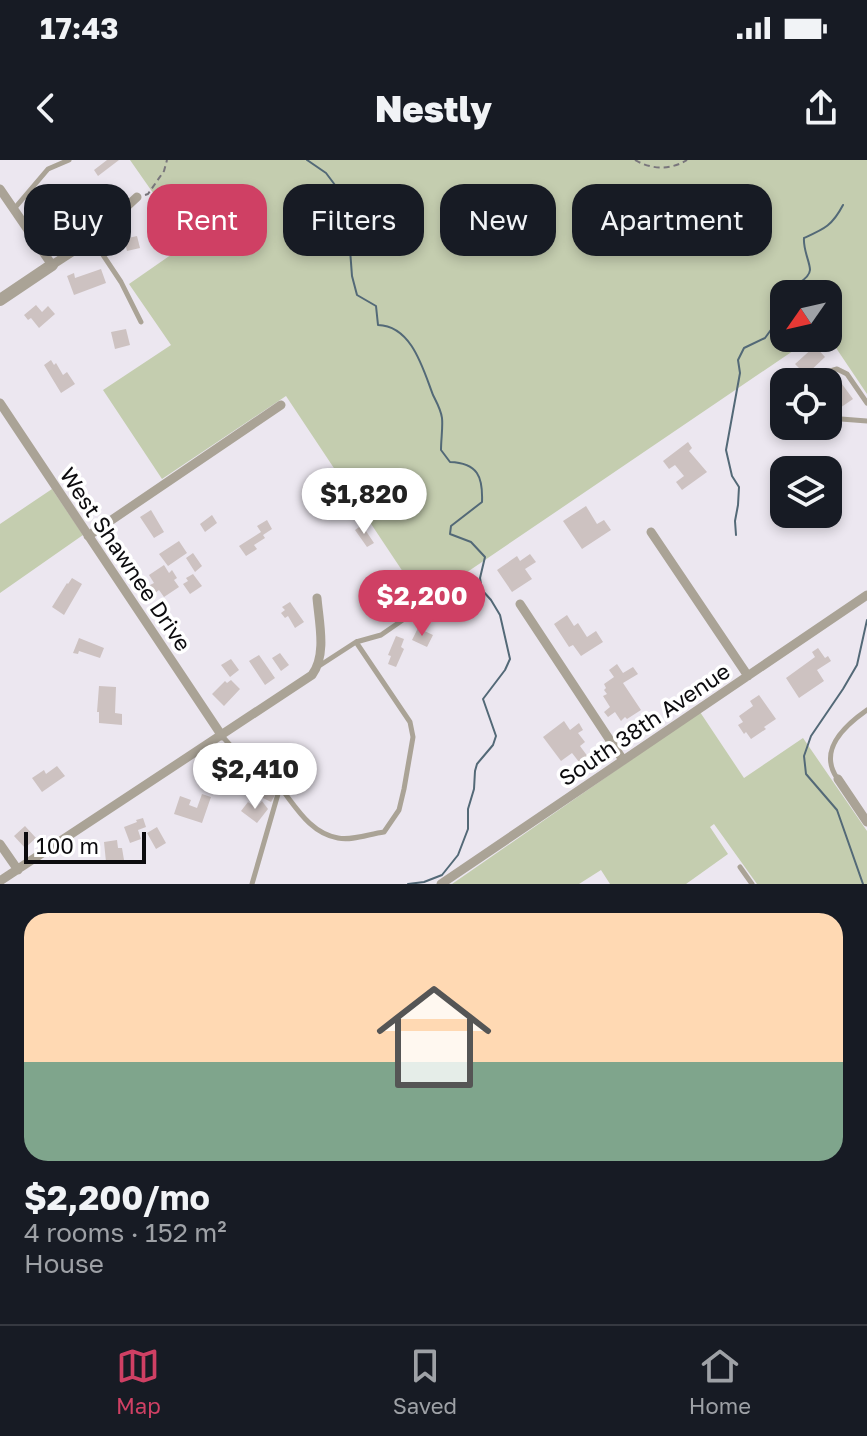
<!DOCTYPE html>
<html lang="en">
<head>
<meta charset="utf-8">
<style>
	:root { --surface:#171b24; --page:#242831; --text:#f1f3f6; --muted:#9ea1a6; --line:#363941; --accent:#cf4064 }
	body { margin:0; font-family:"Golos Text",sans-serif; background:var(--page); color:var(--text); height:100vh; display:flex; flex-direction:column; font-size:30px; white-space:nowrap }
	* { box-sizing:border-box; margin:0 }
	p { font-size:26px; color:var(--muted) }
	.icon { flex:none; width:44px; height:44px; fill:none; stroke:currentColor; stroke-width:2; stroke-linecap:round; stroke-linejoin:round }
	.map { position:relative; height:724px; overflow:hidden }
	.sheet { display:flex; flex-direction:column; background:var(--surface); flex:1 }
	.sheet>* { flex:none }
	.hud { position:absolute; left:24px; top:24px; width:820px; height:72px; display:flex; gap:16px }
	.needle { width:52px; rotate:236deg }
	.fabs { position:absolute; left:770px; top:120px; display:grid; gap:16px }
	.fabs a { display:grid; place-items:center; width:72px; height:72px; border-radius:16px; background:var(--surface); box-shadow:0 4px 12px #0003; font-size:40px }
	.scale { position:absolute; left:24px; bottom:20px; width:122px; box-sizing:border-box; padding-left:8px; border:4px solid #0c0b0e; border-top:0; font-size:22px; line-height:28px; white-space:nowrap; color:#0c0b0e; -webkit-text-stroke:6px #fff; paint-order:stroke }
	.price { position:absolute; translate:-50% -68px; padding:0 18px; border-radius:28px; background:#fff; color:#222; font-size:26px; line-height:52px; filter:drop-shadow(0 2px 4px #0008) }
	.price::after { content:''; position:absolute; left:50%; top:48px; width:24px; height:18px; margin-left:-12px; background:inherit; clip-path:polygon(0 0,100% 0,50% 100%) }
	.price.on { background:var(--accent); color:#fff }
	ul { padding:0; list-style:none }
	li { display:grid; align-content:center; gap:16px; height:424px; padding:0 24px }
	li span { display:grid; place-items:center; height:248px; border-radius:24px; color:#555 }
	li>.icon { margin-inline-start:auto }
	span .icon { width:144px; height:144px; fill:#fffc; stroke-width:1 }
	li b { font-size:34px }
	.pill { padding:0 28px; border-radius:24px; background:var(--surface); box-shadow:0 4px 12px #0003; font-size:28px; line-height:72px }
	.pill.on { background:var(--accent); color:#fff }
	.status { display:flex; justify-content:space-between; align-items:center; height:56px; padding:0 40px; background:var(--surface); direction:ltr }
	.status svg { height:22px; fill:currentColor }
	header { display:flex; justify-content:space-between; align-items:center; height:104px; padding:0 24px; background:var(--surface); font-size:36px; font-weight:800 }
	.tabs { display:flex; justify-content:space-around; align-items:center; height:112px; border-top:2px solid var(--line); background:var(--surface); font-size:22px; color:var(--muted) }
	.tabs a { display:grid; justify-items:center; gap:4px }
	.tabs .on { color:var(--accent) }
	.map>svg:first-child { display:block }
	.green { fill:#c4cdaf }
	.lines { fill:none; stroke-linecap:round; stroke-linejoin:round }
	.stream { stroke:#536977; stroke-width:2 }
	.building { fill:#cdc2c1 }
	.path { stroke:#79767c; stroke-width:2; stroke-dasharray:6 4; stroke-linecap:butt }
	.service { stroke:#aaa396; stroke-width:5 }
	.minor { stroke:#aaa396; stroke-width:9 }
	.tertiary { stroke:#aaa396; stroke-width:12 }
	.labels { text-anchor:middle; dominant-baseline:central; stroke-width:7; stroke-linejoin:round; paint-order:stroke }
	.street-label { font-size:22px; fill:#0c0b0e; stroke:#fff }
</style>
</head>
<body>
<div class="status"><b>17:43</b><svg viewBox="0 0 49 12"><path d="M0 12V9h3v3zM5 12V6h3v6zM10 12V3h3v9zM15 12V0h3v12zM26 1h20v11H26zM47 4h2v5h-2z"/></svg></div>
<header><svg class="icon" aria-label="back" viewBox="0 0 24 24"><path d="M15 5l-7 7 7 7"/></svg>Nestly<svg class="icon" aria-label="share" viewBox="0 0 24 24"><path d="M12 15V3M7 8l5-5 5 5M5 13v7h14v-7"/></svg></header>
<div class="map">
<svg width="867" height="724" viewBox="0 0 867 724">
	<rect width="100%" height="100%" fill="#ece7f0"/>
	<path class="green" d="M130 0H867V234L828 176V134H784V178H812L423 442 286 236 162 319 103 230 171 185 129 124 188 83Z
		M52 329 83 375 0 433V364Z
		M700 552 744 618 803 578 867 671V724H757L714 664 710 667 728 694 686 724H610L601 710 579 724H452Z"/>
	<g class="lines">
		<path class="stream" d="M307 0 326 13 344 37 351 52 353 63 349 76 352 116 357 135 376 146 378 165C412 166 423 209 433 235 437 243 441 250 442 258 443 268 441 279 441 290L450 302C478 303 483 317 482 342L451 366 450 374 471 382 485 397 480 418 482 430 491 440 500 455 510 499 505 510 483 539 496 576 493 585 477 604 475 611 474 629 468 649V669L458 695 442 715 424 722 408 724
			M736 375 735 361 738 345 739 327 732 316 726 290 740 213 738 200 744 188 765 178 773 167 771 145 773 136C782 131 809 122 810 110 810 102 803 90 804 78 824 69 832 66 843 45
			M863 724 837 650 806 614 804 596 811 576 843 529 857 505 867 460"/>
	</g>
	<path class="building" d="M107 0H119L98 16 94 10Z
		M137 76 140 88 127 91 126 87H122L120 80Z
		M101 109 106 123 74 135 67 116 74 113 75 118Z
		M36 145 42 152 48 146 55 154 39 168 31 158 28 160 24 155Z
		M126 169 130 185 115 189 111 172Z
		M815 186 825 197 806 215 795 204Z
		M51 200 54 205 56 203 63 215 67 212 75 224 61 233 44 205Z
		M842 224 853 239 837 250 828 237V233Z
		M688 282 692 288 689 291 707 312 682 330 676 322 684 316 675 305 669 309 663 301Z
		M311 320 327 340 311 352 304 342 310 338 302 328Z
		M586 346 597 364 604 360 611 370 582 389 563 361Z
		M151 350 164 372 154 378 140 357Z
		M212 355 217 363 205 372 200 364Z
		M267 360 272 369 263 375 265 378 254 385 257 389 246 396 239 386 261 372 257 366Z
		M362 365 374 383 367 387 355 370Z
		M179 381 187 393 168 406 159 394Z
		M193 393 202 406 195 412 186 398Z
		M530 394 536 402 525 409 532 419 512 432 497 410 517 396 520 401Z
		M164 405 169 413 172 410 177 418 174 420 179 427 164 437 159 430 155 433 150 425 154 423 149 415Z
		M193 414 202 426 190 434 183 424 188 421 186 418Z
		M72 418 82 424 64 455 52 447 67 423 68 424Z
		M290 442 304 462 295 468 288 456 285 458 281 453 285 450 282 447Z
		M567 455 574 466 578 463 587 477 596 471 603 482 581 496 573 485 569 487 554 464Z
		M418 468 433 475 427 487 412 480Z
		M396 476 404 479 401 487 404 489 396 507 388 504 391 496 388 495Z
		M79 478 104 488 100 498 79 491 78 494 73 493Z
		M818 488 825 498 828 496 831 501 817 510 824 521 799 538 786 518 815 497 812 492Z
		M280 493 289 505 281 511 272 498Z
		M259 495 275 518 265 525 249 501Z
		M231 499 239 510 230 517 221 505Z
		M617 504 623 513 633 507 638 514 623 523 641 550 627 559 625 557 621 561 615 552 608 557 604 552 610 547 603 536 607 534 604 530 606 528 604 524 614 517 609 510Z
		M231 520 240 529 224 546 212 534 225 521 227 523Z
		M99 526 116 527 115 553 122 554V565L99 563V552H97Z
		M759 535 776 559 764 567 766 569 751 579 746 572 744 574 738 565 743 562 739 556 753 546 750 541Z
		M564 561 570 570 579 563 583 570 578 573 585 582 580 586 591 601 583 607 572 593 561 601 543 577Z
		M57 606 65 616 42 632 32 618 44 610 46 614Z
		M261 628 275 635 271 642 257 635Z
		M202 634 211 637 202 663 174 654 180 636 191 640 189 645 197 648Z
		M262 641 268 649 257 663 241 651 248 642 256 648Z
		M143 658 146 667 138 670 141 679 130 683 124 667 137 662 136 660Z
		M25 666 36 678 25 688 14 676Z
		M157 667 166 683 156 689 147 673Z
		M117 680 118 688H122L124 700 106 702 104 682Z"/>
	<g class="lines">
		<path class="path" d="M635 0C652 10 671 10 687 0
			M145 35 148 34 164 11 167 0"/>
		<path class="service" d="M14 49 48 9 69 0
			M93 80 121 122 141 162
			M810 222 820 214 837 209 847 214 867 243
			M828 258 867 261
			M319 506 356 482 381 475 407 457
			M222 576 230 585 280 627 252 724
			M837 618C818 590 844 566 867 550
			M280 627C296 647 310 673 338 678 352 681 369 674 384 672L399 650 404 629 413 577 410 562 356 482
			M740 707 752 724"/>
		<path class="minor" d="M0 29 52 105 92 79 137 37
			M0 243 222 576
			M651 372 748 516
			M88 376 281 245
			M520 444 623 600
			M838 619 867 662
			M0 684 18 710
			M0 721 312 515C327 495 319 462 317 438
			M441 724 867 435"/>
		<path class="tertiary" d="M0 140 52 105"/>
	</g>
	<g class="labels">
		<g class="street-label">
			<text transform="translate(126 399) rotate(56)">West Shawnee Drive</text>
			<text transform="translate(644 564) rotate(-34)">South 38th Avenue</text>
		</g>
	</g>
</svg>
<div class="fabs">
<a><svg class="needle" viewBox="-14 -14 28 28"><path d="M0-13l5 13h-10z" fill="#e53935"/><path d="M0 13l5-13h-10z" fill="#9ea1a6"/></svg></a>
<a><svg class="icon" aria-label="locate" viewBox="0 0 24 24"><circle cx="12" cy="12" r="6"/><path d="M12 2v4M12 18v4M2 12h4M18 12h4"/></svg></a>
<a><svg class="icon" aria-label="layers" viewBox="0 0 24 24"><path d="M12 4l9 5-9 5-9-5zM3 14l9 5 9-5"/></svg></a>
</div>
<div class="scale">100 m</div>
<b class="price" style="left:364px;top:376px">$1,820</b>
<b class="price on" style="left:422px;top:478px">$2,200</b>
<b class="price" style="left:255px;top:651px">$2,410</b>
<div class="hud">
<a class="pill">Buy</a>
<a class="pill on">Rent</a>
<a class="pill">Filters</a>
<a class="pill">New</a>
<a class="pill">Apartment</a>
</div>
</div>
<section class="sheet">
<ul>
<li><span style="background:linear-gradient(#ffd9b3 60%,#7fa58c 0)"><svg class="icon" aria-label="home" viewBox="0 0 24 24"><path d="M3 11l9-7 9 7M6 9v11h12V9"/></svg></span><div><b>$2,200/mo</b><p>4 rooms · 152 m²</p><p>House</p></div></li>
</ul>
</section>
<nav class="tabs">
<a class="on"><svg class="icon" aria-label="map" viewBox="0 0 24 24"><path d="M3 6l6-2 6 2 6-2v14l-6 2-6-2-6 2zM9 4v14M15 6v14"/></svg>Map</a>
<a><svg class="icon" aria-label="saved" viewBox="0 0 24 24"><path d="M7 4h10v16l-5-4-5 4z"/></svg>Saved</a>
<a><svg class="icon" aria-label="home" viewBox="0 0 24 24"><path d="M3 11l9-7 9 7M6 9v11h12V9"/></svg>Home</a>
</nav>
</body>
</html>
